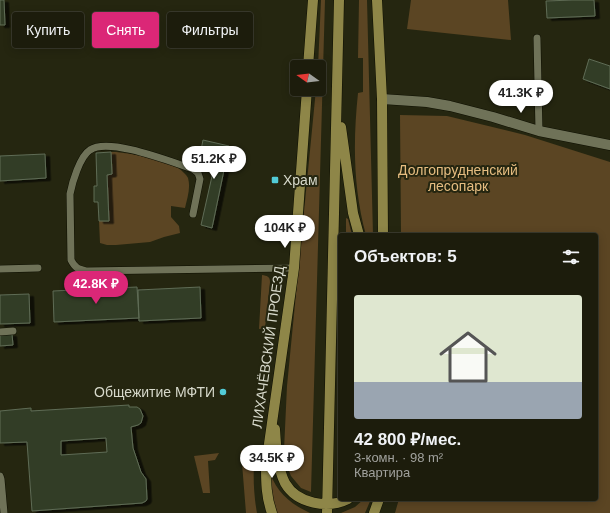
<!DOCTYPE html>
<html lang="ru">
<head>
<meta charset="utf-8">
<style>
	:root { --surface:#1c1c0c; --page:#29291a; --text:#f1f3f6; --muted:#a0a19d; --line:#3a3a2d; --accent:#db2777 }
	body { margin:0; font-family:Helvetica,sans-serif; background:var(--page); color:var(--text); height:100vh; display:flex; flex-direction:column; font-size:15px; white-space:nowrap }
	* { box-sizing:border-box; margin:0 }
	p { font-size:13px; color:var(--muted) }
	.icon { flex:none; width:22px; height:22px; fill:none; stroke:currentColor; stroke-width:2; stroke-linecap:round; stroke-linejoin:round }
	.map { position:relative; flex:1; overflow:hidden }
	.side { position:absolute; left:338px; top:233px; width:260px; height:268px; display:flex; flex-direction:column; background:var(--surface); border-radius:4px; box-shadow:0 2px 10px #0003,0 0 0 1px var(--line) }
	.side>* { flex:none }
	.guide { position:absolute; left:12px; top:12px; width:266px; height:36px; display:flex; gap:8px }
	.needle { width:26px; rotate:284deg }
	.fabs { position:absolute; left:290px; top:60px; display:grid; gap:8px }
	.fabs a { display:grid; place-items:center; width:36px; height:36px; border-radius:4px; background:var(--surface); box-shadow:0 2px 10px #0003,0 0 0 1px var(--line); font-size:20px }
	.price { position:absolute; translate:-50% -34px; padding:0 9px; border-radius:14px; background:#fff; color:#222; font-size:13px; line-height:26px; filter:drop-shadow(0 1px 2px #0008) }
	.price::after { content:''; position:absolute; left:50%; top:24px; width:12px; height:9px; margin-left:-6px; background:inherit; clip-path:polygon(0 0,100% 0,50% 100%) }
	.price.selected { background:var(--accent); color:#fff }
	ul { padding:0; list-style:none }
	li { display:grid; align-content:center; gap:8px; height:212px; padding:0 16px }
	li span { display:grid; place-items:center; height:124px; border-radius:4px; color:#555 }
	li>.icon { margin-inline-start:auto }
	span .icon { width:72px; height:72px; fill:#fffc; stroke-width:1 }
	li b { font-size:17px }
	h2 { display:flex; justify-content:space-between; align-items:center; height:48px; padding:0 16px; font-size:17px }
	.pill { padding:0 14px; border-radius:4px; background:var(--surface); box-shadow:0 2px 10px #0003,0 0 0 1px var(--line); font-size:14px; line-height:36px }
	.pill.selected { background:var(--accent); color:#fff }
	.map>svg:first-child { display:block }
	.green { fill:#5b4523 }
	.building { fill:#323d28; stroke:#5f6c55; fill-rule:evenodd; filter:url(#shadow) }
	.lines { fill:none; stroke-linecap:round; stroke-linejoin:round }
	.service-casing { stroke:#0e0f00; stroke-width:8 }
	.minor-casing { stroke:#0e0f00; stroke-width:11 }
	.secondary-casing { stroke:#0e0f00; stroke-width:11 }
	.service { stroke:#6f7258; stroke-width:7 }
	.minor { stroke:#6f7258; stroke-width:10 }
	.secondary { stroke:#8e8648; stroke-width:10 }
	.poi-dot { fill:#52cbd7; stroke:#252610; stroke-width:1.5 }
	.labels { text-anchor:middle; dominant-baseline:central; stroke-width:4; stroke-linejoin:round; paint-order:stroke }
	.park-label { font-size:14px; fill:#e5bc80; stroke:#252610 }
	.poi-label { font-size:14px; fill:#d7d9cb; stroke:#252610; text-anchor:start }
	.street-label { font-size:14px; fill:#d7d9cb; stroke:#252610 }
</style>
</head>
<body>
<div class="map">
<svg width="610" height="513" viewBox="0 0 610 513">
	<defs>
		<filter id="shadow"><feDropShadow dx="4.5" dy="2.5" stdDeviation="0" flood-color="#0009"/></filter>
	</defs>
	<rect width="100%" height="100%" fill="#252610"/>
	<path class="green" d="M321 0H325L311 492 301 488 291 476 286 464 284 450 287 386 316 89H319V67H318Z
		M359 0H367L373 235H366C353 188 353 141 358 93L363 92V58H358Z
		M411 0H508L511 40 407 29Z
		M400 115 447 116 525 135 610 162V513H395L399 499H596V235H401Z
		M111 152C125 151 164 161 177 167 180 169 187 175 188 178 191 188 187 199 185 208L171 206V217L179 226 180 233 164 237 150 242 116 245H107L100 243 99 221H109L107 175 112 174Z
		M346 218 348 219 352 235H346Z
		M262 275C267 276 270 276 270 282L265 328 259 329Z
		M340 415V492L338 493Z
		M255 449C253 471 253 491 257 513H246L241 451Z
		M219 453 215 460 208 461 210 493H203L194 456Z
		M270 473C277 493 291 504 310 513H277L273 501Z
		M364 499H371L365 513H341L355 507Z"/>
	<path class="building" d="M0 0H4L5 25H0Z
		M573 0H594L595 16 547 18 546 1Z
		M589 59 610 66V89L583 79Z
		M203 140 229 146 212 228 201 225 217 154 201 150Z
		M111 152 112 174 107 175 109 221H99L98 202H94V186H97L96 153Z
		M45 154 46 178 0 181V156Z
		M137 287 139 318 54 322 53 291Z
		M200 287 201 318 139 321 138 290Z
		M29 294 30 323 0 324V295Z
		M0 334H12L13 345 0 346Z
		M129 405V407H137L140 409 143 416 141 423 138 425 131 427 133 448 141 472 146 479 147 499 146 501 142 503 32 511 27 442 0 443V411L31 408V411ZM106 438 107 452 61 455V441Z"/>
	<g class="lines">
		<defs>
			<path id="service" d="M537 38 539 131
				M193 214 200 179 198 173 193 169C171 162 109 137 90 150 80 156 72 183 70 194L71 260C75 268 78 269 86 271L294 268
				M0 269 38 268
				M0 332 13 331
				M0 476 1 479 4 513"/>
			<path id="minor" d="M382 99 427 102 450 106 493 117 539 131 610 145"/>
			<path id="secondary" d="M377 0 382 99 383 235
				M308 67 313 0
				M341 127 353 213 359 235
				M275 429C276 446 277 467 285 483 297 504 328 509 348 499
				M272 513C266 497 266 482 266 465L294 268 307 89
				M327 513 339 0
				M374 513 379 499"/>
		</defs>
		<use href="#service" class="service-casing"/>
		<use href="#minor" class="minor-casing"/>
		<use href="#secondary" class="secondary-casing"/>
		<use href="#service" class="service"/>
		<use href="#minor" class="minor"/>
		<use href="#secondary" class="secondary"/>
	</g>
	<g class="poi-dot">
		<rect x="271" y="176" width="8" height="8" rx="2"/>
		<circle cx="223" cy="392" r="4"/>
	</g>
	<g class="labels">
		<g class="park-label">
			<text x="458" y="170">Долгопрудненский<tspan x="458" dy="16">лесопарк</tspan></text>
		</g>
		<g class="poi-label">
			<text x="283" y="180">Храм</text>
			<text x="215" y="392" text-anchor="end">Общежитие МФТИ</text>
		</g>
		<g class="street-label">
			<text transform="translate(268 347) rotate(-82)">ЛИХАЧЁВСКИЙ ПРОЕЗД</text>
		</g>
	</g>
</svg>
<div class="fabs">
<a><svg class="needle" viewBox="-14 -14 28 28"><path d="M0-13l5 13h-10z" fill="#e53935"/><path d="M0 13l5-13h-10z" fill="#a0a19d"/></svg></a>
</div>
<b class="price" style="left:521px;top:114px">41.3K ₽</b>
<b class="price" style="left:214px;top:180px">51.2K ₽</b>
<b class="price" style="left:285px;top:249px">104K ₽</b>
<b class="price selected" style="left:96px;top:305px">42.8K ₽</b>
<b class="price" style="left:272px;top:479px">34.5K ₽</b>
<div class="guide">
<a class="pill">Купить</a>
<a class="pill selected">Снять</a>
<a class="pill">Фильтры</a>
</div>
<section class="side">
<h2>Объектов: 5<svg class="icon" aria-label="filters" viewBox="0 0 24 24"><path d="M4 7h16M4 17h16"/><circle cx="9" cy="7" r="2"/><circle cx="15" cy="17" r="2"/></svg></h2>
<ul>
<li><span style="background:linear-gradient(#dfe7d0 70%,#9aa5b1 0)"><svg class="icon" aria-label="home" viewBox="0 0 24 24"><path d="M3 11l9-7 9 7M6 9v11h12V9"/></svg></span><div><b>42 800 ₽/мес.</b><p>3-комн. · 98 m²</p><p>Квартира</p></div></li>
</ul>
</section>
</div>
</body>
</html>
